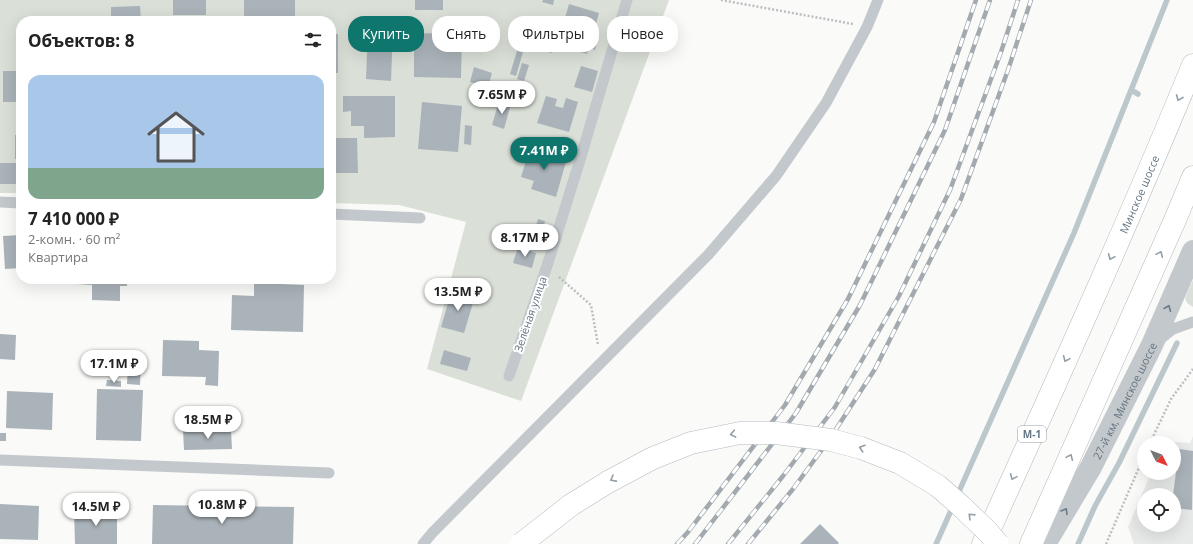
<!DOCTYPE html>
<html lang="ru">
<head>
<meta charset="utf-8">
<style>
	:root { --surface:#fff; --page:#f2f2f2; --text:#222; --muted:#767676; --line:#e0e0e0; --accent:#0f766e }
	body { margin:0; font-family:"Open Sans",sans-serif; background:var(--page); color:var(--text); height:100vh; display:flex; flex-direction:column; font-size:15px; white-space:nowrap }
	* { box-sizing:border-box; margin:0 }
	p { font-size:13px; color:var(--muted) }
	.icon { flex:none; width:22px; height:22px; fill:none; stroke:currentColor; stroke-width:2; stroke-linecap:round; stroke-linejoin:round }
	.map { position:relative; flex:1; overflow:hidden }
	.drawer { position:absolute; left:16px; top:16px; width:320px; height:268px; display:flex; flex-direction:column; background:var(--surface); border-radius:16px; box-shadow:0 4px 16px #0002 }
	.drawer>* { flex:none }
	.top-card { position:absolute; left:348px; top:16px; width:380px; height:36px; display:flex; gap:8px }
	.needle { width:26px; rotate:132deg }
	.controls { position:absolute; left:1137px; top:436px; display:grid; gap:8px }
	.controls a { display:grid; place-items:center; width:44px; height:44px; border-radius:50%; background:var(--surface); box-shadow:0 4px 16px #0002; font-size:20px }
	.price { position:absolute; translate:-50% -34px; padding:0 9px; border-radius:14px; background:#fff; color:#222; font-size:13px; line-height:26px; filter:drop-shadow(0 1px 2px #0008) }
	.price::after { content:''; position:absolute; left:50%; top:24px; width:12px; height:9px; margin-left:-6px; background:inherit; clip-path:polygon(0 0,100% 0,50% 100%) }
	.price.on { background:var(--accent); color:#fff }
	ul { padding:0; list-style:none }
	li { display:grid; align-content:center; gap:8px; height:212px; padding:0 12px }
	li+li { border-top:1px solid var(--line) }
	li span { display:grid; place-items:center; height:124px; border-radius:12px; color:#555 }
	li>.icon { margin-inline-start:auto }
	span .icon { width:72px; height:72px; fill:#fffc; stroke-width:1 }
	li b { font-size:17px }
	h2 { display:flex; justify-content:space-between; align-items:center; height:48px; padding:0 12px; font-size:17px }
	.tag { padding:0 14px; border-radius:16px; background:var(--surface); box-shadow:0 4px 16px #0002; font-size:14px; line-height:36px }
	.tag.on { background:var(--accent); color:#fff }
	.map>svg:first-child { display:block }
	.built { fill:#e8e9e9; fill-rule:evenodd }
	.green { fill:#dadfd7 }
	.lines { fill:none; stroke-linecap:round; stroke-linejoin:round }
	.stream { stroke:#bbc7cb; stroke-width:5.5 }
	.building { fill:#aab3b9 }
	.highway-casing { stroke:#b4b9bd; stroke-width:23 }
	.path { stroke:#bbbfc2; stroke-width:2.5; stroke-dasharray:2 2; stroke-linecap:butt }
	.lane { stroke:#c3c8cc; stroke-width:11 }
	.street { stroke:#c3c8cc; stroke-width:22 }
	.highway { stroke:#fff; stroke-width:22 }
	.rail-casing { stroke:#a2aab0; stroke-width:4.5 }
	.rail { stroke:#fff; stroke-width:3; stroke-dasharray:9; stroke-linecap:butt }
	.secondary-bridge-casing { stroke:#b3babf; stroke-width:23; stroke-linecap:butt }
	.secondary-bridge { stroke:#fff; stroke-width:22 }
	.oneway { stroke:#939fa8 }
	.oneway2 { stroke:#6a7a87 }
	.labels { text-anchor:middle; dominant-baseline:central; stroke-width:4; stroke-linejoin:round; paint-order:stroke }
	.shield { fill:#fff; stroke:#939fa8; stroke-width:1 }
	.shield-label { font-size:10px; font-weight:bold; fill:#657683 }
	.street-label { font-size:11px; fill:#657683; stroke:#fff }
</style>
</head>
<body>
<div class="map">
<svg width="1193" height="544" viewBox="0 0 1193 544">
	<rect width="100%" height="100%" fill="#fafaf8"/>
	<path class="built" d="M1193 436V544H1134L1128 527 1151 473H1174V443H1164L1165 441 1190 443ZM1144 495H1174V525H1144Z"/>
	<path class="green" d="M0 0H669L521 401 427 369 466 222 399 205 331 203V21H21V193H0Z
		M1193 280V307L1187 303 1185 298Z"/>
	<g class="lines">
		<path class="stream" d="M1131 90 1138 94
			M957 496 1074 233 1167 0
			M936 544 953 506
			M1078 544 1095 506 1119 463 1177 343"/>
	</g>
	<path class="building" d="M173 0H206V15H173Z
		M244 0H295V21H244Z
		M415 0H443V10H415Z
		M543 0H554L553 5 542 2Z
		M569 4 599 13 593 34 599 36 595 50 589 48 587 54 564 47 563 51 556 49Z
		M140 6 141 21H111V7Z
		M529 27 558 35 552 53 524 44Z
		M368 28 393 29 391 81 366 79Z
		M414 33 462 34 461 78 414 77Z
		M331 34H338V73H331Z
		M20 38H21V49H20Z
		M517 51 523 52 516 76 510 74Z
		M522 63 529 65 524 81 517 79Z
		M581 66 598 71 592 92 574 87Z
		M474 67 492 73 488 87 470 82Z
		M3 71H21V102H3Z
		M343 96H395V137L364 138V126H351V111L343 112Z
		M546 96 557 99 555 106 563 108 566 98 578 102 569 132 537 123Z
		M499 101 511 104 504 129 492 125Z
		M422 102 462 106 458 152 418 149Z
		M465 125 472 126 471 145 464 144Z
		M15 135H21V159H15Z
		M331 138H357L358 173H331Z
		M530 148 567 158 556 197 531 189 534 181 521 177Z
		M0 163H20L21 184H0Z
		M538 219 545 221 541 237 533 235Z
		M21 235V268L5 269 3 236Z
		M518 247 536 253 532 268 513 263Z
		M76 279H127V286H120V301L92 300V285L76 284Z
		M254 279 280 280V284L304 285 303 332 231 330 232 295 254 296Z
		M452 290 475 296 464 333 441 327Z
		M0 334 16 335 15 360 0 359Z
		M163 340 199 341V350L219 351 218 386 205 385 206 377 162 376Z
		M444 350 471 358 467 371 440 364Z
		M128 364 141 365 140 385 127 384Z
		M107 380 121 381V387L106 386Z
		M97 389 143 390 141 441 96 440Z
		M7 391 53 393 52 430 6 428Z
		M231 429 232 449 184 450 183 430Z
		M0 433H6V441H0Z
		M1179 449 1193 451 1192 510 1174 508 1173 495Z
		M0 504 39 506 38 540 0 539Z
		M153 505 294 507 293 544H152Z
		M117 510V544H75L74 511Z
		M820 524 839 543 838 544H800Z"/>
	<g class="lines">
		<defs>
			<g id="highway">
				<path id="s2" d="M983 544C1055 385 1127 226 1193 65"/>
				<path d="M1031 544 1175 220 1193 177"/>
			</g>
		</defs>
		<use href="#highway" class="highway-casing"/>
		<path class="path" d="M721 0 853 24
			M559 277 591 305 598 345
			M1150 443 1171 399 1193 369
			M1106 544 1144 456"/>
		<path class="lane" d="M0 202 21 203
			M331 214 420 218
			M1159 340 1173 329 1193 322
			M509 376 547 266 580 160 627 0
			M0 460 329 473
			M423 544 433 532 708 255 776 176 826 103 867 27 878 0"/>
		<path class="street" id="s1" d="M1045 544 1091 467 1152 345 1193 251"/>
		<use href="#highway" class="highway"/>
		<defs>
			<path id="rail" d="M677 544 688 532 785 405 848 299 934 122 976 0
				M695 544 796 413 860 305 945 130 990 0
				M728 544 783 476 835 407 899 296 950 190 1001 52 1018 0
				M748 544 793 489 829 440 875 369 961 199 1008 70 1031 0"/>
		</defs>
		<use href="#rail" class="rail-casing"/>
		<use href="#rail" class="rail"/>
		<defs>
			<path id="secondary-bridge" d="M521 544 571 505 608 482 653 458 691 443 740 433H776L831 440 861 448 900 463 938 486 961 506 988 532 998 544"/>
		</defs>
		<use href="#secondary-bridge" class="secondary-bridge-casing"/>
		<use href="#secondary-bridge" class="secondary-bridge"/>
	</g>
	<defs><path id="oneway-chevron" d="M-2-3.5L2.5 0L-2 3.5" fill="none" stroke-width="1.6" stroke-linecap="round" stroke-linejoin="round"/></defs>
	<g class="oneway">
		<use href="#oneway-chevron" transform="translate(1179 98) rotate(112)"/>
		<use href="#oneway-chevron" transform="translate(1160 254) rotate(-66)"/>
		<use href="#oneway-chevron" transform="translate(1111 257) rotate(114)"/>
		<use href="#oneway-chevron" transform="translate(1066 359) rotate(114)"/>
		<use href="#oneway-chevron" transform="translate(733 434) rotate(169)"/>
		<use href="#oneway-chevron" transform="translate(862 448) rotate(-162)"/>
		<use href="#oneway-chevron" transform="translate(1070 457) rotate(-66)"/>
		<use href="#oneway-chevron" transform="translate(1013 477) rotate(114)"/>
		<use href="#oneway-chevron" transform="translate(613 479) rotate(151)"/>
		<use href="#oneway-chevron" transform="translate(971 516) rotate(-136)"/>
	</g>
	<g class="oneway2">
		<use href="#oneway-chevron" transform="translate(1168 308) rotate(-67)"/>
		<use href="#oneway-chevron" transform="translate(1065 511) rotate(-59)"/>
	</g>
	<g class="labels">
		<rect class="shield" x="1018" y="426" width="28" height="16" rx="3"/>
		<g class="shield-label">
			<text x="1032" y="434">М-1</text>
		</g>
		<g class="street-label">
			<text stroke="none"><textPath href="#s2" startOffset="383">Минское шоссе</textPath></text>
			<text transform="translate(530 314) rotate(-71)">Зелёная улица</text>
			<text stroke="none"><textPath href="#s1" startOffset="164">27-й км, Минское шоссе</textPath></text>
		</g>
	</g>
</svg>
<div class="controls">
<a><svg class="needle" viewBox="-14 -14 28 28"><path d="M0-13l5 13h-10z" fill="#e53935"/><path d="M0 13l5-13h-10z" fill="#767676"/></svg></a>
<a><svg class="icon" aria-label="locate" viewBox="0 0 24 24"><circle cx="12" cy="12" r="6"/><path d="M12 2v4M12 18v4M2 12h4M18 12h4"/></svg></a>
</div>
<b class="price" style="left:502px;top:115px">7.65M ₽</b>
<b class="price on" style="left:544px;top:171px">7.41M ₽</b>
<b class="price" style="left:525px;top:258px">8.17M ₽</b>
<b class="price" style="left:458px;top:312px">13.5M ₽</b>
<b class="price" style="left:114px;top:384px">17.1M ₽</b>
<b class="price" style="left:208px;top:440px">18.5M ₽</b>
<b class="price" style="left:222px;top:525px">10.8M ₽</b>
<b class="price" style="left:96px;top:527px">14.5M ₽</b>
<div class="top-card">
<a class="tag on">Купить</a>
<a class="tag">Снять</a>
<a class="tag">Фильтры</a>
<a class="tag">Новое</a>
</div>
<section class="drawer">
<h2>Объектов: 8<svg class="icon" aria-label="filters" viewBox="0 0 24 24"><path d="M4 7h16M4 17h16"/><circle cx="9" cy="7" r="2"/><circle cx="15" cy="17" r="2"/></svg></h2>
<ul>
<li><span style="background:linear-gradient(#a9c7e8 75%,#7fa58c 0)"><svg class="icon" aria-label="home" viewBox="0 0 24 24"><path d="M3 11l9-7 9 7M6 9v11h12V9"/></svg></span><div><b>7 410 000 ₽</b><p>2-комн. · 60 m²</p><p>Квартира</p></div></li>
</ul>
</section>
</div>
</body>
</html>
